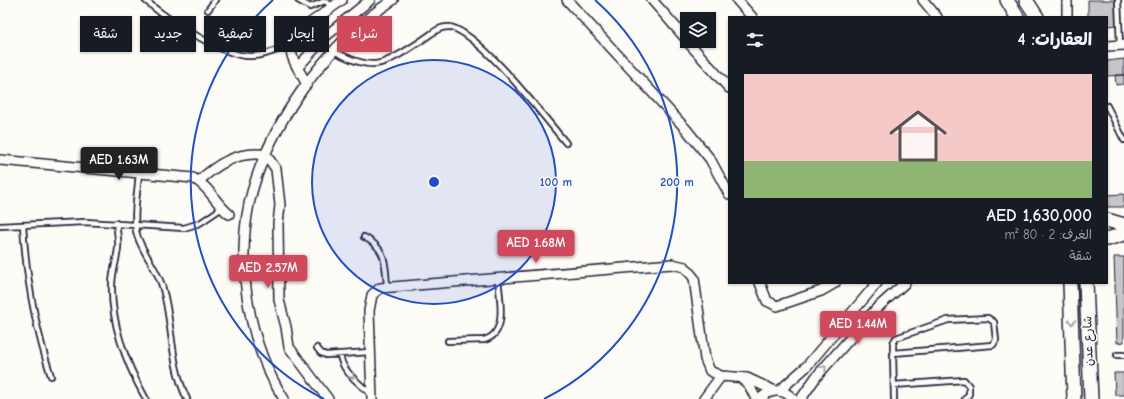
<!DOCTYPE html>
<html lang="ar">
<head>
<meta charset="utf-8">
<style>
	:root { --surface:#171b24; --page:#20242c; --text:#f1f3f6; --muted:#9ea1a6; --line:#363941; --accent:#d1495b }
	body { margin:0; font-family:"Comic Neue","Playpen Sans Arabic",sans-serif; background:var(--page); color:var(--text); direction:rtl; height:100vh; display:flex; flex-direction:column; font-size:15px; white-space:nowrap }
	* { box-sizing:border-box; margin:0 }
	p { font-size:13px; color:var(--muted) }
	.icon { flex:none; width:22px; height:22px; fill:none; stroke:currentColor; stroke-width:2; stroke-linecap:round; stroke-linejoin:round }
	.map { position:relative; flex:1; overflow:hidden; direction:ltr }
	.panel { position:absolute; left:728px; top:16px; width:380px; height:268px; display:flex; flex-direction:column; background:var(--surface); border-radius:0px; box-shadow:0 1px 3px #0004; direction:rtl }
	.panel>* { flex:none }
	.hud { position:absolute; left:12px; top:16px; width:380px; height:36px; direction:rtl; display:flex; gap:8px }
	.controls { position:absolute; left:680px; top:12px; display:grid; gap:8px }
	.controls a { display:grid; place-items:center; width:36px; height:36px; border-radius:0px; background:var(--surface); box-shadow:0 1px 3px #0004; font-size:20px }
	.price { position:absolute; translate:-50% -34px; padding:0 9px; border-radius:4px; background:var(--accent); color:#fff; font-size:13px; line-height:26px; filter:drop-shadow(0 1px 2px #0008) }
	.price::after { content:''; position:absolute; left:50%; top:24px; width:12px; height:9px; margin-left:-6px; background:inherit; clip-path:polygon(0 0,100% 0,50% 100%) }
	.price.on { background:#222; color:#fff }
	ul { padding:0; list-style:none }
	li { display:grid; align-content:center; gap:8px; height:212px; padding:0 16px }
	li+li { border-top:1px solid var(--line) }
	li span { display:grid; place-items:center; height:124px; border-radius:0px; color:#555 }
	li>.icon { margin-inline-start:auto }
	span .icon { width:72px; height:72px; fill:#fffc; stroke-width:1 }
	li b { font-size:17px }
	h2 { display:flex; justify-content:space-between; align-items:center; height:48px; padding:0 16px; font-size:17px }
	.pill { padding:0 14px; border-radius:0px; background:var(--surface); box-shadow:0 1px 3px #0004; font-size:14px; line-height:36px }
	.pill.on { background:var(--accent); color:#fff }
	.map>svg:first-child { display:block }
	.building { fill:#c6c6c8; stroke:#22223b }
	.lines { fill:none; stroke-linecap:round; stroke-linejoin:round }
	.lane-casing { stroke:#22223b; stroke-width:8 }
	.street-casing { stroke:#22223b; stroke-width:12 }
	.secondary-casing { stroke:#22223b; stroke-width:16 }
	.lane { stroke:#fdfcf7; stroke-width:4.5 }
	.street { stroke:#fdfcf7; stroke-width:9 }
	.secondary { stroke:#fdfcf7; stroke-width:13 }
	.oneway { stroke:#9a9aa2 }
	.ring { fill:none; stroke:#1d4ed8; stroke-width:2 }
	.labels { text-anchor:middle; dominant-baseline:central; stroke-width:3; stroke-linejoin:round; paint-order:stroke }
	.street-label { font-size:12px; fill:#22223b; stroke:#fdfcf7 }
	.centre { fill:#1d4ed8; stroke:#fdfcf7; stroke-width:2 }
	.ring-label { font-size:12px; text-anchor:middle; font-weight:bold; fill:#1d4ed8; stroke:#fdfcf7; stroke-width:3; stroke-linejoin:round; paint-order:stroke }
</style>
</head>
<body>
<div class="map">
<svg width="1124" height="399" viewBox="0 0 1124 399">
	<rect width="100%" height="100%" fill="#fdfcf7"/>
	<filter id="ink" filterUnits="userSpaceOnUse"><feTurbulence type="fractalNoise" baseFrequency=".025" numOctaves="2"/><feDisplacementMap in="SourceGraphic" scale="8" xChannelSelector="R" yChannelSelector="G"/><feConvolveMatrix kernelMatrix="1 2 1 2 8 2 1 2 1" color-interpolation-filters="sRGB"/></filter>
	<g filter="url(#ink)">
		<path class="building" d="M1088 0H1117L1118 25 1107 26V17H1088Z
			M1124 59V75L1107 76V61Z
			M1115 75H1124V84L1116 85Z
			M1124 194V207H1107V195Z
			M1114 257H1124V342L1117 343Z
			M1114 373H1124V395H1115Z"/>
		<g class="lines">
			<defs>
				<path id="lane" d="M145 0C165 18 223 56 249 56 263 57 276 50 289 45
					M298 0 310 7 325 1 333 7
					M1118 0 1120 46
					M208 10 215 0
					M334 51C345 57 362 65 375 64 390 63 415 45 428 36 435 31 441 26 450 27 480 33 544 117 566 143
					M1107 106 1124 140
					M139 172C138 191 133 212 136 231 140 251 158 268 163 289 173 325 170 364 187 399
					M116 223C117 232 119 240 118 248 117 260 112 272 112 285 111 324 127 365 146 399
					M23 225C26 277 35 327 51 376
					M0 226 85 222 184 228 200 223 222 208
					M364 237C387 249 385 263 387 286
					M448 341 484 340C509 334 499 296 498 278
					M317 348 321 353 326 355 370 352
					M893 353 993 345 996 340 994 322 988 318 948 320 896 338 893 343V353L894 399
					M340 354C341 371 359 383 371 394
					M1117 355H1124
					M894 385 964 380 969 386V394L965 399"/>
				<path id="street" d="M567 0 686 129 710 159 729 194
					M652 0 687 40
					M737 0 752 17
					M923 0 937 17
					M1067 0V17
					M687 41 729 88
					M1107 46 1124 45
					M298 67 326 36 370 0
					M307 84C299 70 283 50 295 34L342 0
					M0 160 193 178C209 186 216 204 229 214
					M199 181C218 163 240 150 266 155L276 169 280 205 278 224 279 300 286 327 289 347 328 399
					M760 283 767 301 777 306 821 291 835 283
					M742 379 749 385 756 399
					M779 391 806 367 877 283
					M284 399C249 345 236 268 249 204 266 127 327 43 393 0
					M372 399 369 311 372 295 380 288 672 264 685 267 694 278 705 359 710 371 721 376 747 378 775 391
					M704 399 721 376
					M760 399C770 389 783 388 793 399
					M801 399 816 377 876 309 905 283"/>
				<path id="secondary" d="M1007 0 1017 17
					M1026 0 1037 17
					M1107 220 1124 225
					M1107 239 1124 234
					M1070 283 1074 399
					M1086 283 1091 399"/>
			</defs>
			<use href="#lane" class="lane-casing"/>
			<use href="#street" class="street-casing"/>
			<use href="#secondary" class="secondary-casing"/>
			<use href="#lane" class="lane"/>
			<use href="#street" class="street"/>
			<use href="#secondary" class="secondary"/>
		</g>
		<defs><path id="oneway-chevron" d="M-2-3.5L2.5 0L-2 3.5" fill="none" stroke-width="1.6" stroke-linecap="round" stroke-linejoin="round"/></defs>
		<g class="oneway">
			<use href="#oneway-chevron" transform="translate(1072 322) rotate(88)"/>
			<use href="#oneway-chevron" transform="translate(824 368) rotate(-49)"/>
			<use href="#oneway-chevron" transform="translate(352 376) rotate(44)"/>
		</g>
	</g>
	<circle cx="434" cy="182" r="122" fill="#1d4ed8" fill-opacity=".12"/>
	<g class="ring">
		<circle cx="434" cy="182" r="122"/>
		<path d="M324 399A243 243 0 0 1 273 0M595 0A243 243 0 0 1 544 399"/>
	</g>
	<g class="labels">
		<g class="street-label">
			<text transform="translate(1088 341) rotate(-92)">شارع عدن</text>
		</g>
	</g>
	<circle cx="434" cy="182" r="6" class="centre"/>
	<g class="ring-label">
		<text x="556" y="186">100 m</text>
		<text x="677" y="186">200 m</text>
	</g>
</svg>
<div class="controls">
<a><svg class="icon" aria-label="layers" viewBox="0 0 24 24"><path d="M12 4l9 5-9 5-9-5zM3 14l9 5 9-5"/></svg></a>
</div>
<b class="price on" style="left:119px;top:181px">AED 1.63M</b>
<b class="price" style="left:536px;top:264px">AED 1.68M</b>
<b class="price" style="left:268px;top:289px">AED 2.57M</b>
<b class="price" style="left:858px;top:345px">AED 1.44M</b>
<div class="hud">
<a class="pill on">شراء</a>
<a class="pill">إيجار</a>
<a class="pill">تصفية</a>
<a class="pill">جديد</a>
<a class="pill">شقة</a>
</div>
<section class="panel">
<h2>العقارات: 4<svg class="icon" aria-label="filters" viewBox="0 0 24 24"><path d="M4 7h16M4 17h16"/><circle cx="9" cy="7" r="2"/><circle cx="15" cy="17" r="2"/></svg></h2>
<ul>
<li><span style="background:linear-gradient(#f6c9c9 70%,#8fb573 0)"><svg class="icon" aria-label="home" viewBox="0 0 24 24"><path d="M3 11l9-7 9 7M6 9v11h12V9"/></svg></span><div><b>AED 1,630,000</b><p>الغرف: 2 · 80 m²</p><p>شقة</p></div></li>
</ul>
</section>
</div>
</body>
</html>
